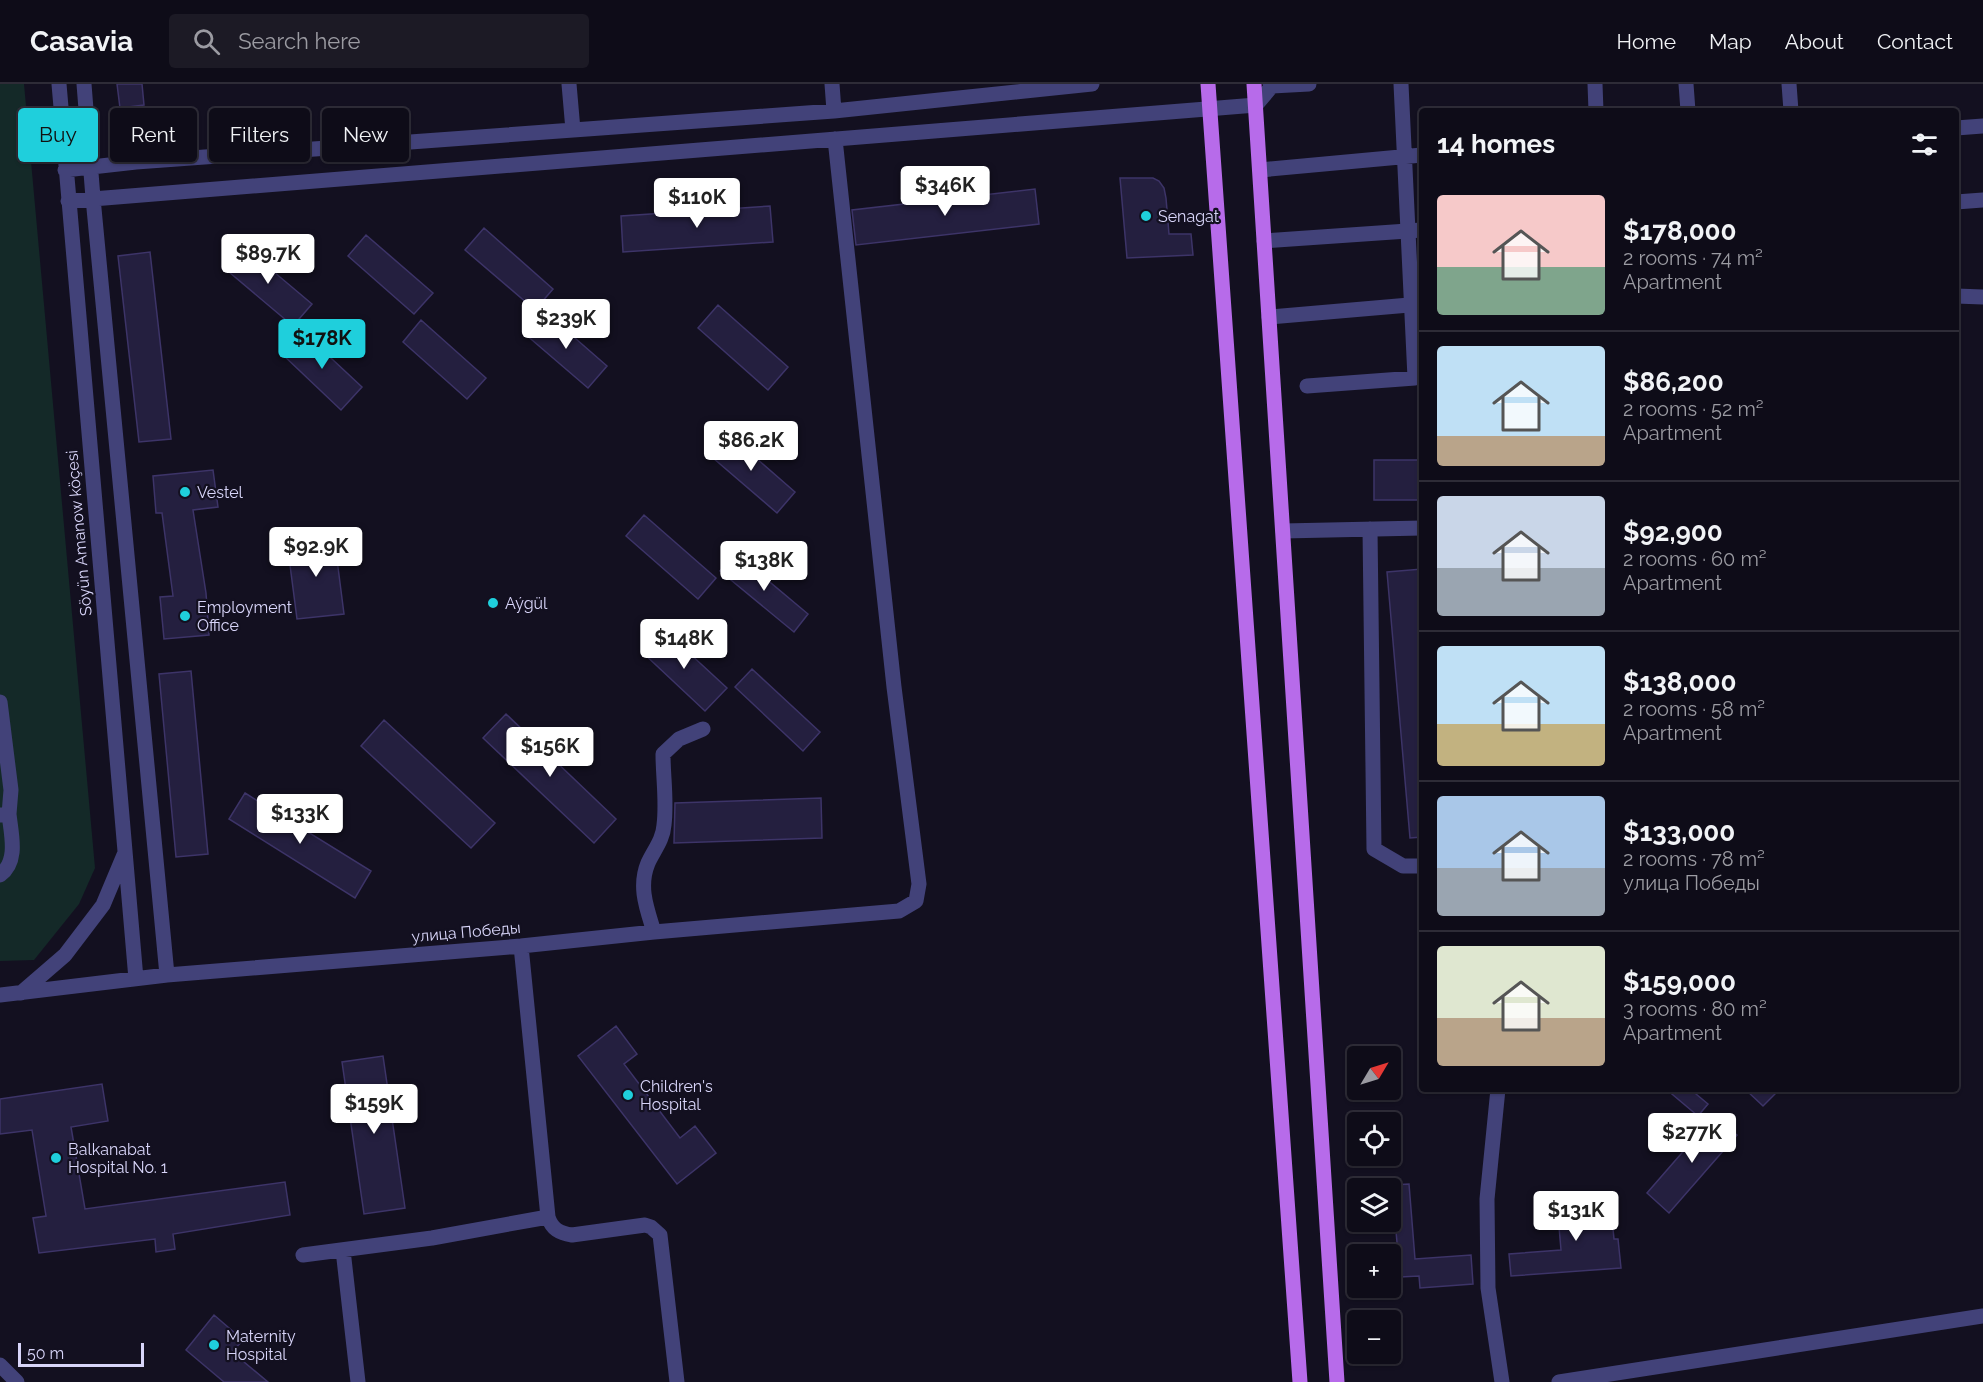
<!DOCTYPE html>
<html lang="en">
<head>
<meta charset="utf-8">
<style>
	:root { --surface:#0e0c18; --page:#1c1a25; --text:#f1f3f6; --muted:#9b9ba2; --line:#2e2c37; --accent:#1fcfdc }
	body { margin:0; font-family:Raleway,sans-serif; background:var(--page); color:var(--text); height:100vh; display:flex; flex-direction:column; font-size:22px; white-space:nowrap }
	* { box-sizing:border-box; margin:0 }
	p { font-size:20px; color:var(--muted) }
	.icon { flex:none; width:33px; height:33px; fill:none; stroke:currentColor; stroke-width:2; stroke-linecap:round; stroke-linejoin:round }
	.map { position:relative; flex:1; overflow:hidden }
	.details { position:absolute; left:1419px; top:24px; width:540px; height:984px; display:flex; flex-direction:column; background:var(--surface); border-radius:6px; box-shadow:0 2px 4px #0004,0 0 0 2px var(--line) }
	.details>* { flex:none }
	.banner { position:absolute; left:18px; top:24px; width:570px; height:54px; display:flex; gap:12px }
	.needle { width:39px; rotate:52deg }
	.fabs { position:absolute; left:1347px; top:962px; display:grid; gap:12px }
	.fabs a { display:grid; place-items:center; width:54px; height:54px; border-radius:6px; background:var(--surface); box-shadow:0 2px 4px #0004,0 0 0 2px var(--line); font-size:30px }
	.scale { position:absolute; left:18px; bottom:15px; width:126px; box-sizing:border-box; padding-left:6px; border:3px solid #d8d5f9; border-top:0; font-size:16px; line-height:21px; white-space:nowrap; color:#d8d5f9; -webkit-text-stroke:4px #131020; paint-order:stroke }
	.price { position:absolute; translate:-50% -51px; padding:0 14px; border-radius:6px; background:#fff; color:#222; font-size:20px; line-height:39px; filter:drop-shadow(0 2px 3px #0008) }
	.price::after { content:''; position:absolute; left:50%; top:36px; width:18px; height:14px; margin-left:-9px; background:inherit; clip-path:polygon(0 0,100% 0,50% 100%) }
	.price.selected { background:var(--accent); color:#111 }
	ul { padding:0; list-style:none }
	li { display:flex; align-items:center; gap:18px; height:150px; padding:0 18px }
	li+li { border-top:2px solid var(--line) }
	li span { display:grid; place-items:center; flex:none; width:168px; height:120px; border-radius:6px; color:#555 }
	li>.icon { margin-inline-start:auto }
	span .icon { width:72px; height:72px; fill:#fffc; stroke-width:1 }
	li b { font-size:26px }
	h2 { display:flex; justify-content:space-between; align-items:center; height:72px; padding:0 18px; font-size:26px }
	.pill { padding:0 21px; border-radius:6px; background:var(--surface); box-shadow:0 2px 4px #0004,0 0 0 2px var(--line); font-size:21px; line-height:54px }
	.pill.selected { background:var(--accent); color:#111 }
	header { display:flex; align-items:center; gap:36px; box-sizing:border-box; height:84px; padding:0 30px; background:var(--surface); border-bottom:2px solid var(--line) }
	header strong { font-size:28px }
	nav { display:flex; gap:33px; margin-inline-start:auto; font-size:21px }
	.search { width:420px; height:54px; background:var(--page); display:flex; align-items:center; gap:15px; box-sizing:border-box; padding:0 21px; border-radius:6px; color:var(--muted); font-size:22px }
	.map>svg:first-child { display:block }
	.green { fill:#142928 }
	.building { fill:#241f3f; stroke:#3d3468; stroke-width:1.5 }
	.lines { fill:none; stroke-linecap:round; stroke-linejoin:round }
	.minor { stroke:#424279; stroke-width:15 }
	.major { stroke:#b76bea; stroke-width:15 }
	.poi-dot { fill:#1fcfdc; stroke:#131020; stroke-width:2 }
	.labels { text-anchor:middle; dominant-baseline:central; stroke-width:4.5; stroke-linejoin:round; paint-order:stroke }
	.poi-label { font-size:16px; fill:#d8d5f9; stroke:#131020; text-anchor:start }
	.street-label { font-size:16px; fill:#d8d5f9; stroke:#131020 }
</style>
</head>
<body>
<header>
<strong>Casavia</strong>
<div class="search"><svg class="icon" aria-label="search" viewBox="0 0 24 24"><circle cx="10" cy="10" r="6"/><path d="M15 15l6 6"/></svg>Search here</div>
<nav><a>Home</a><a>Map</a><a>About</a><a>Contact</a></nav>
</header>
<div class="map">
<svg width="1983" height="1298" viewBox="0 0 1983 1298">
	<rect width="100%" height="100%" fill="#131020"/>
	<path class="green" d="M0 0H24L95 784 79 820 34 876 0 877Z"/>
	<path class="building" d="M117 0H142L144 21 120 24Z
		M1120 94H1153L1159 97 1164 104 1166 114 1169 150H1191L1193 171 1127 174Z
		M1035 105 1039 140 856 161 852 126Z
		M770 122 773 158 623 168 621 132Z
		M484 144 553 205 535 226 465 166Z
		M366 151 433 209 414 230 348 172Z
		M242 161 312 220 293 242 223 183Z
		M150 168 171 355 139 358 118 172Z
		M718 221 788 283 768 306 698 244Z
		M544 227 607 282 588 304 525 250Z
		M421 236 486 294 467 315 403 258Z
		M302 247 362 303 341 326 281 269Z
		M725 347 795 408 777 429 706 368Z
		M1374 376H1422V416H1374Z
		M213 386 218 423 193 426 206 509 209 551 164 555 160 513 173 512 162 429H156L153 392Z
		M644 431 716 494 698 515 626 452Z
		M334 452 344 530 297 535 287 458Z
		M735 469 808 530 794 548 720 487Z
		M1422 485V753L1410 754 1387 488Z
		M662 544 727 604 705 627 641 567Z
		M752 585 820 648 803 667 735 603Z
		M191 587 208 770 176 773 159 590Z
		M506 630 616 735 594 759 483 654Z
		M384 636 495 739 471 764 361 662Z
		M245 709 371 787 355 814 229 735Z
		M821 714 822 754 674 759 675 719Z
		M616 942 637 970 624 980 680 1054 695 1042 716 1069 677 1100 578 972Z
		M383 972 405 1124 364 1130 342 978Z
		M102 1000 108 1037 71 1043 85 1125 285 1098 290 1131 173 1150 175 1165 156 1168 155 1155 39 1169 33 1134 46 1132 32 1046 0 1050V1015Z
		M1666 1005H1690L1708 1020 1698 1032Z
		M1745 1005H1780L1763 1022Z
		M1714 1032 1737 1051 1669 1129 1647 1109Z
		M1409 1100 1415 1175 1471 1171 1473 1200 1420 1204 1419 1192 1400 1193 1392 1101Z
		M1610 1114 1614 1155H1618L1621 1184 1511 1192 1509 1170 1561 1166 1557 1119Z
		M214 1231 243 1256 232 1268 268 1298H224L186 1266Z"/>
	<g class="lines">
		<path class="minor" d="M59 0 136 895
			M84 0 93 114 167 891
			M569 0 573 46
			M832 0 834 27
			M1270 0 1272 2 1309 0
			M1595 0 1596 27
			M1686 0 1688 27
			M1789 0 1791 27
			M1956 44 1983 42
			M65 86 136 78 834 27 1092 0
			M1260 86 1422 71
			M68 117 1256 21 1272 2
			M1956 118 1983 116
			M1264 157 1422 146
			M1956 212 1983 213
			M1269 233 1421 220
			M1307 302 1415 294 1401 0
			M1370 445 1374 765 1403 782H1422
			M1283 447 1422 444
			M0 618 11 706 9 730
			M0 731 9 730C11 750 19 777 0 791
			M654 848C647 825 638 803 648 779 654 766 663 756 664 741 667 717 663 693 663 670L679 655 703 645
			M521 862 548 1133C552 1145 559 1149 572 1151L645 1141 651 1143 660 1151 677 1298
			M21 909 65 871 103 821 124 771
			M0 911 167 891 521 862 654 848 899 827 916 817 919 800 894 603 835 55
			M1498 1005 1487 1115 1488 1204 1502 1298
			M343 1166 358 1298
			M303 1171 432 1154 548 1133
			M0 1281 17 1298
			M1559 1298 1983 1232"/>
		<path class="major" d="M1208 0 1300 1298
			M1254 0 1337 1298"/>
	</g>
	<g class="poi-dot">
		<circle cx="1146" cy="132" r="6"/>
		<circle cx="185" cy="408" r="6"/>
		<circle cx="493" cy="519" r="6"/>
		<circle cx="185" cy="532" r="6"/>
		<circle cx="628" cy="1011" r="6"/>
		<circle cx="56" cy="1074" r="6"/>
		<circle cx="214" cy="1261" r="6"/>
	</g>
	<g class="labels">
		<g class="poi-label">
			<text x="1158" y="132">Senagat</text>
			<text x="197" y="408">Vestel</text>
			<text x="505" y="519">Aýgül</text>
			<text x="197" y="523">Employment<tspan x="197" dy="18">Office</tspan></text>
			<text x="640" y="1002">Children's<tspan x="640" dy="18">Hospital</tspan></text>
			<text x="68" y="1065">Balkanabat<tspan x="68" dy="18">Hospital No. 1</tspan></text>
			<text x="226" y="1252">Maternity<tspan x="226" dy="18">Hospital</tspan></text>
		</g>
		<g class="street-label">
			<text transform="translate(79 449) rotate(-95)">Söyün Amanow köçesi</text>
			<text transform="translate(466 848) rotate(-5)">улица Победы</text>
		</g>
	</g>
</svg>
<div class="fabs">
<a><svg class="needle" viewBox="-14 -14 28 28"><path d="M0-13l5 13h-10z" fill="#e53935"/><path d="M0 13l5-13h-10z" fill="#9b9ba2"/></svg></a>
<a><svg class="icon" aria-label="locate" viewBox="0 0 24 24"><circle cx="12" cy="12" r="6"/><path d="M12 2v4M12 18v4M2 12h4M18 12h4"/></svg></a>
<a><svg class="icon" aria-label="layers" viewBox="0 0 24 24"><path d="M12 4l9 5-9 5-9-5zM3 14l9 5 9-5"/></svg></a>
<a>+</a>
<a>−</a>
</div>
<div class="scale">50 m</div>
<b class="price" style="left:945px;top:133px">$346K</b>
<b class="price" style="left:697px;top:145px">$110K</b>
<b class="price" style="left:268px;top:201px">$89.7K</b>
<b class="price" style="left:566px;top:266px">$239K</b>
<b class="price selected" style="left:322px;top:286px">$178K</b>
<b class="price" style="left:751px;top:388px">$86.2K</b>
<b class="price" style="left:316px;top:494px">$92.9K</b>
<b class="price" style="left:764px;top:508px">$138K</b>
<b class="price" style="left:684px;top:586px">$148K</b>
<b class="price" style="left:550px;top:694px">$156K</b>
<b class="price" style="left:300px;top:761px">$133K</b>
<b class="price" style="left:374px;top:1051px">$159K</b>
<b class="price" style="left:1692px;top:1080px">$277K</b>
<b class="price" style="left:1576px;top:1158px">$131K</b>
<div class="banner">
<a class="pill selected">Buy</a>
<a class="pill">Rent</a>
<a class="pill">Filters</a>
<a class="pill">New</a>
</div>
<section class="details">
<h2>14 homes<svg class="icon" aria-label="filters" viewBox="0 0 24 24"><path d="M4 7h16M4 17h16"/><circle cx="9" cy="7" r="2"/><circle cx="15" cy="17" r="2"/></svg></h2>
<ul>
<li><span style="background:linear-gradient(#f6c9c9 60%,#7fa58c 0)"><svg class="icon" aria-label="home" viewBox="0 0 24 24"><path d="M3 11l9-7 9 7M6 9v11h12V9"/></svg></span><div><b>$178,000</b><p>2 rooms · 74 m²</p><p>Apartment</p></div></li>
<li><span style="background:linear-gradient(#bfe0f5 75%,#b9a48a 0)"><svg class="icon" aria-label="home" viewBox="0 0 24 24"><path d="M3 11l9-7 9 7M6 9v11h12V9"/></svg></span><div><b>$86,200</b><p>2 rooms · 52 m²</p><p>Apartment</p></div></li>
<li><span style="background:linear-gradient(#c9d6e8 60%,#9aa5b1 0)"><svg class="icon" aria-label="home" viewBox="0 0 24 24"><path d="M3 11l9-7 9 7M6 9v11h12V9"/></svg></span><div><b>$92,900</b><p>2 rooms · 60 m²</p><p>Apartment</p></div></li>
<li><span style="background:linear-gradient(#bfe0f5 65%,#c2b280 0)"><svg class="icon" aria-label="home" viewBox="0 0 24 24"><path d="M3 11l9-7 9 7M6 9v11h12V9"/></svg></span><div><b>$138,000</b><p>2 rooms · 58 m²</p><p>Apartment</p></div></li>
<li><span style="background:linear-gradient(#a9c7e8 60%,#9aa5b1 0)"><svg class="icon" aria-label="home" viewBox="0 0 24 24"><path d="M3 11l9-7 9 7M6 9v11h12V9"/></svg></span><div><b>$133,000</b><p>2 rooms · 78 m²</p><p>улица Победы</p></div></li>
<li><span style="background:linear-gradient(#dfe7d0 60%,#b9a48a 0)"><svg class="icon" aria-label="home" viewBox="0 0 24 24"><path d="M3 11l9-7 9 7M6 9v11h12V9"/></svg></span><div><b>$159,000</b><p>3 rooms · 80 m²</p><p>Apartment</p></div></li>
</ul>
</section>
</div>
</body>
</html>
